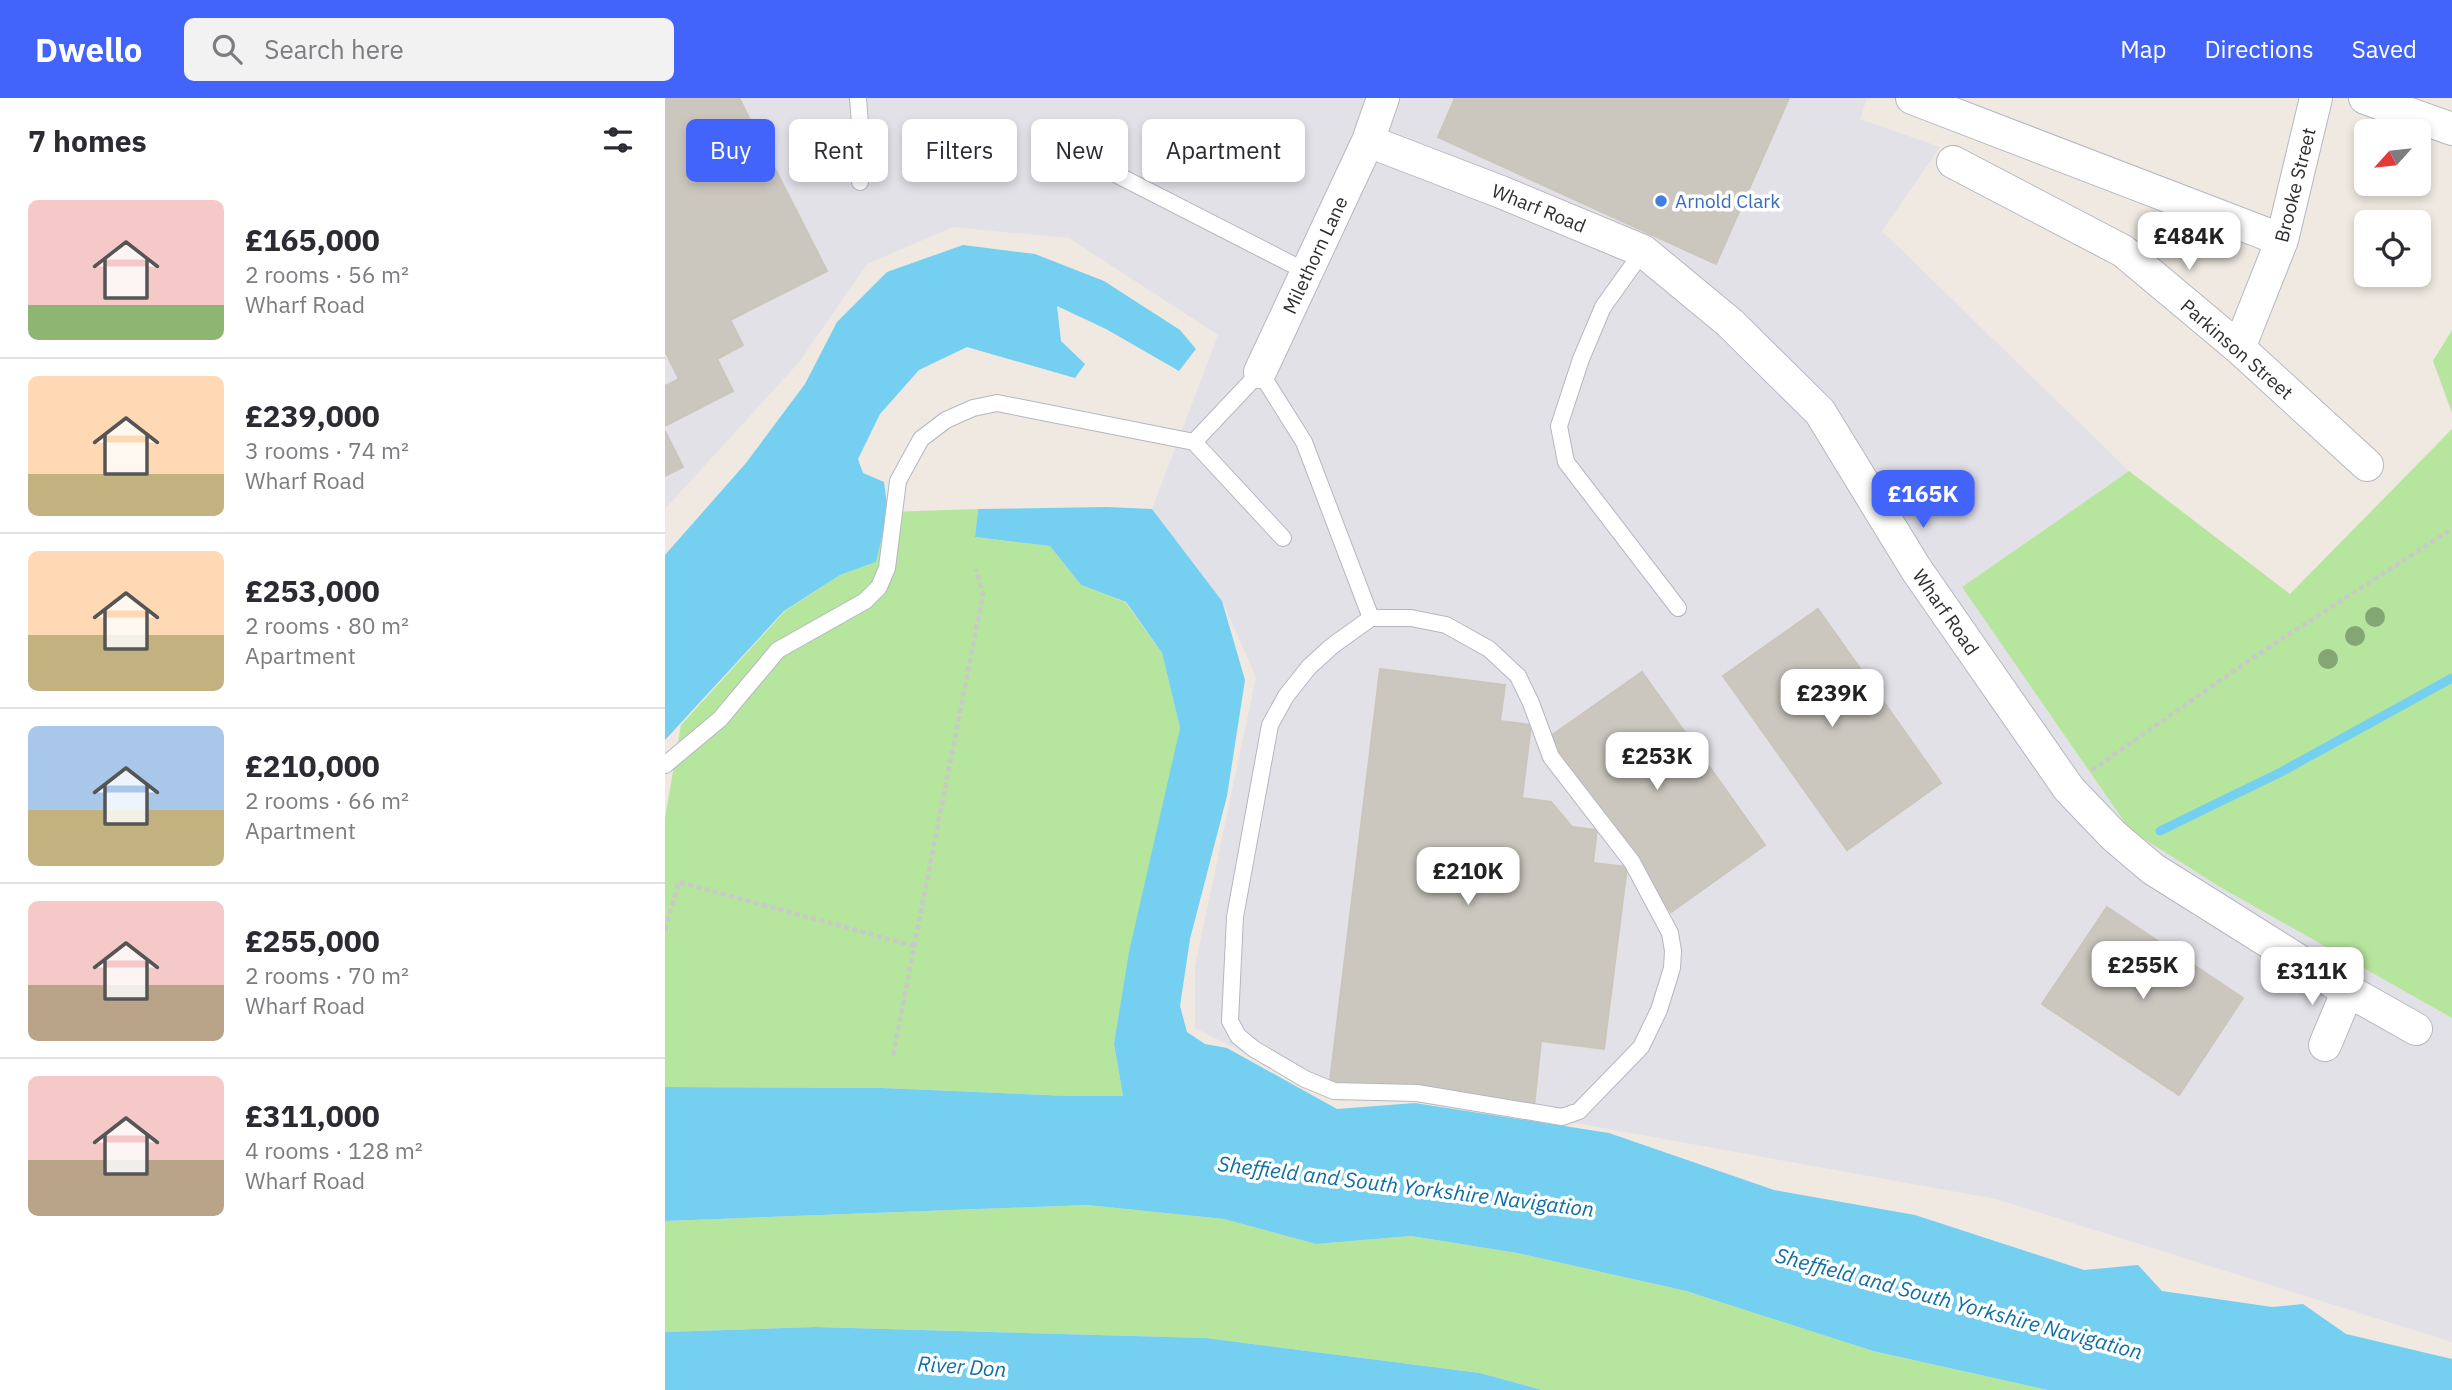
<!DOCTYPE html>
<html lang="en">
<head>
<meta charset="utf-8">
<style>
	:root { --surface:#fff; --page:#f2f2f3; --text:#2b2b33; --muted:#7c7c81; --line:#e1e1e2; --accent:#4264fb }
	body { margin:0; font-family:"IBM Plex Sans",sans-serif; background:var(--page); color:var(--text); height:100vh; display:flex; flex-direction:column; font-size:26px; white-space:nowrap }
	* { box-sizing:border-box; margin:0 }
	p { font-size:23px; color:var(--muted) }
	.icon { flex:none; width:38px; height:38px; fill:none; stroke:currentColor; stroke-width:2; stroke-linecap:round; stroke-linejoin:round }
	.map { position:relative; flex:1; overflow:hidden }
	.sheet { display:flex; flex-direction:column; background:var(--surface); width:665px }
	.sheet>* { flex:none }
	.hud { position:absolute; left:21px; top:21px; width:665px; height:63px; display:flex; gap:14px }
	.needle { width:46px; rotate:243deg }
	.fabs { position:absolute; left:1689px; top:21px; display:grid; gap:14px }
	.fabs a { display:grid; place-items:center; width:77px; height:77px; border-radius:10px; background:var(--surface); box-shadow:0 4px 10px #0003; font-size:35px }
	.price { position:absolute; translate:-50% -60px; padding:0 16px; border-radius:14px; background:#fff; color:#222; font-size:23px; line-height:46px; filter:drop-shadow(0 2px 4px #0008) }
	.price::after { content:''; position:absolute; left:50%; top:42px; width:21px; height:16px; margin-left:-10px; background:inherit; clip-path:polygon(0 0,100% 0,50% 100%) }
	.price.selected { background:var(--accent); color:#fff }
	ul { padding:0; list-style:none }
	li { display:flex; align-items:center; gap:21px; height:175px; padding:0 28px }
	li+li { border-top:2px solid var(--line) }
	li span { display:grid; place-items:center; flex:none; width:196px; height:140px; border-radius:10px; color:#555 }
	li>.icon { margin-inline-start:auto }
	span .icon { width:84px; height:84px; fill:#fffc; stroke-width:1 }
	li b { font-size:30px }
	h2 { display:flex; justify-content:space-between; align-items:center; height:84px; padding:0 28px; font-size:30px }
	.pill { padding:0 24px; border-radius:10px; background:var(--surface); box-shadow:0 4px 10px #0003; font-size:24px; line-height:63px }
	.pill.selected { background:var(--accent); color:#fff }
	header { display:flex; align-items:center; gap:42px; box-sizing:border-box; height:98px; padding:0 35px; background:var(--accent); color:#fff }
	header strong { font-size:33px }
	nav { display:flex; gap:38px; margin-inline-start:auto; font-size:24px }
	.search { width:490px; height:63px; background:var(--page); display:flex; align-items:center; gap:18px; box-sizing:border-box; padding:0 24px; border-radius:10px; color:var(--muted); font-size:26px }
	main { display:flex; flex:1; min-height:0 }
	.map>svg:first-child { display:block }
	.industrial { fill:#e3e1e8 }
	.green { fill:#b6e59e }
	.water { fill:#75cff0 }
	.lines { fill:none; stroke-linecap:round; stroke-linejoin:round }
	.stream { stroke:#75cff0; stroke-width:9 }
	.building { fill:#cbc7bf; stroke:#cbc5ba; stroke-width:2 }
	.service-casing { stroke:#b4b7c1; stroke-width:18 }
	.minor-casing { stroke:#b4b7c1; stroke-width:34 }
	.path { stroke:#c9c9c9; stroke-width:4.5; stroke-dasharray:5 3.5; stroke-linecap:butt }
	.service { stroke:#fff; stroke-width:16 }
	.minor { stroke:#fff; stroke-width:32 }
	.tree { fill:#84a574 }
	.shop-dot { fill:#3f7fe0; stroke:#fff; stroke-width:2.5 }
	.labels { text-anchor:middle; dominant-baseline:central; stroke-width:7; stroke-linejoin:round; paint-order:stroke }
	.street-label { font-size:19px; fill:#2e2e2e; stroke:#fff }
	.shop-label { font-size:19px; fill:#366cbe; stroke:#fff; text-anchor:start }
	.water-label { font-size:21px; font-style:italic; fill:#0d6fa3; stroke:#fff }
</style>
</head>
<body>
<header>
<strong>Dwello</strong>
<div class="search"><svg class="icon" aria-label="search" viewBox="0 0 24 24"><circle cx="10" cy="10" r="6"/><path d="M15 15l6 6"/></svg>Search here</div>
<nav><a>Map</a><a>Directions</a><a>Saved</a></nav>
</header>
<main>
<section class="sheet">
<h2>7 homes<svg class="icon" aria-label="filters" viewBox="0 0 24 24"><path d="M4 7h16M4 17h16"/><circle cx="9" cy="7" r="2"/><circle cx="15" cy="17" r="2"/></svg></h2>
<ul>
<li><span style="background:linear-gradient(#f6c9c9 75%,#8fb573 0)"><svg class="icon" aria-label="home" viewBox="0 0 24 24"><path d="M3 11l9-7 9 7M6 9v11h12V9"/></svg></span><div><b>£165,000</b><p>2 rooms · 56 m²</p><p>Wharf Road</p></div></li>
<li><span style="background:linear-gradient(#ffd9b3 70%,#c2b280 0)"><svg class="icon" aria-label="home" viewBox="0 0 24 24"><path d="M3 11l9-7 9 7M6 9v11h12V9"/></svg></span><div><b>£239,000</b><p>3 rooms · 74 m²</p><p>Wharf Road</p></div></li>
<li><span style="background:linear-gradient(#ffd9b3 60%,#c2b280 0)"><svg class="icon" aria-label="home" viewBox="0 0 24 24"><path d="M3 11l9-7 9 7M6 9v11h12V9"/></svg></span><div><b>£253,000</b><p>2 rooms · 80 m²</p><p>Apartment</p></div></li>
<li><span style="background:linear-gradient(#a9c7e8 60%,#c2b280 0)"><svg class="icon" aria-label="home" viewBox="0 0 24 24"><path d="M3 11l9-7 9 7M6 9v11h12V9"/></svg></span><div><b>£210,000</b><p>2 rooms · 66 m²</p><p>Apartment</p></div></li>
<li><span style="background:linear-gradient(#f6c9c9 60%,#b9a48a 0)"><svg class="icon" aria-label="home" viewBox="0 0 24 24"><path d="M3 11l9-7 9 7M6 9v11h12V9"/></svg></span><div><b>£255,000</b><p>2 rooms · 70 m²</p><p>Wharf Road</p></div></li>
<li><span style="background:linear-gradient(#f6c9c9 60%,#b9a48a 0)"><svg class="icon" aria-label="home" viewBox="0 0 24 24"><path d="M3 11l9-7 9 7M6 9v11h12V9"/></svg></span><div><b>£311,000</b><p>4 rooms · 128 m²</p><p>Wharf Road</p></div></li>
</ul>
</section>
<div class="map">
<svg width="1787" height="1292" viewBox="0 0 1787 1292">
	<rect width="100%" height="100%" fill="#efe9e1"/>
	<path class="industrial" d="M0 0H1202L1195 21 1275 49 1217 133 1464 373 1297 489 1465 732 1555 789 1787 920V1244L1331 1101 755 997 675 1003 530 930V868L591 579 557 503 487 411 553 237 404 140 288 129 202 166 135 263 0 411Z"/>
	<path class="green" d="M1787 232V315L1768 263Z
		M1787 331V920L1555 789 1465 732 1297 489 1464 373 1625 496Z
		M313 411 310 439 385 448 416 487 460 504 497 555 515 630 449 946 458 998H404L218 990 0 989V720L16 627 120 513 175 477 211 464 223 414Z
		M422 1107 559 1121 651 1146 746 1138 852 1155 1021 1193 1208 1253 1383 1292H877L815 1275 541 1240 150 1229 0 1234V1123Z"/>
	<path class="water" d="M298 147 370 156 439 183 515 232 531 251 514 273 441 231 392 208 396 243 420 266 410 280 302 249 254 272 215 316 193 361 198 375 219 384 223 414 211 464 175 477 119 513 0 642V457L81 365 140 286 172 224 222 174Z
		M442 409 487 411 557 503 580 582 562 698 525 841 515 908 522 934 540 946 562 950 672 1011 750 1005 944 1035 1109 1092 1250 1117 1419 1172 1473 1167 1497 1193 1607 1209 1638 1206 1681 1236 1787 1261V1292H1383L1208 1253 1021 1193 852 1155 746 1138 651 1146 559 1121 422 1107 0 1123V989L218 990 404 998H458L449 946 464 854 515 630 497 555 461 504 416 487 385 448 310 439 313 411Z
		M150 1229 541 1240 815 1275 877 1292H0V1234Z"/>
	<g class="lines">
		<path class="stream" d="M1495 733 1616 674 1787 580"/>
	</g>
	<path class="building" d="M0 0H74L162 173 65 222 78 247 52 261 68 293 0 328V288L14 281 0 253Z
		M790 0H1124L1051 166 773 39Z
		M0 333 18 369 0 378Z
		M1153 511 1276 685 1182 752 1058 578Z
		M715 571 840 587 835 623 866 627 857 700 886 704 907 729 932 732 928 765 962 769 939 951 876 943 869 1009 665 983Z
		M977 574 1100 747 1006 814 883 640Z
		M1442 809 1578 900 1514 997 1377 906Z"/>
	<g class="lines">
		<defs>
			<path id="service" d="M193 0 196 38 195 84
				M423 62 642 174
				M978 153 938 209 916 261 894 328 901 364 1013 510
				M529 344 618 440
				M0 667 55 621 113 552 200 503 214 489 222 470 233 383 256 341 281 322 308 310 332 305 529 344 595 274 639 344 706 520 667 548 644 569 621 598 605 627 570 819 565 923 573 938 589 951 640 981 669 993 752 995 897 1019 914 1013 976 949 994 912 1007 870 1008 853 1005 835 967 764 886 659 866 605 853 578 824 551 781 527 746 520H706"/>
			<path id="minor" d="M1247 0 1617 142
				M1700 0 1787 31
				M703 43 836 94 978 153 1065 225 1155 314 1251 471 1404 691 1449 738 1488 771 1666 883 1751 931
				M1288 64 1458 153 1574 250 1702 367
				M1574 250 1617 142 1651 0
				M595 274 703 43 718 0
				M1660 947 1683 892"/>
		</defs>
		<use href="#service" class="service-casing"/>
		<use href="#minor" class="minor-casing"/>
		<path class="path" d="M1427 672 1586 561 1787 431
			M0 832 14 784 249 848
			M228 957 318 496 311 471"/>
		<use href="#service" class="service"/>
		<use href="#minor" class="minor"/>
	</g>
	<g class="tree">
		<circle cx="1710" cy="519" r="10"/>
		<circle cx="1690" cy="538" r="10"/>
		<circle cx="1663" cy="561" r="10"/>
	</g>
	<circle class="shop-dot" cx="996" cy="103" r="7"/>
	<g class="labels">
		<g class="street-label">
			<text transform="translate(1630 87) rotate(-76)">Brooke Street</text>
			<text transform="translate(874 110) rotate(22)">Wharf Road</text>
			<text transform="translate(650 157) rotate(-65)">Milethorn Lane</text>
			<text transform="translate(1572 251) rotate(41)">Parkinson Street</text>
			<text transform="translate(1281 514) rotate(55)">Wharf Road</text>
		</g>
		<g class="shop-label">
			<text x="1010" y="103">Arnold Clark</text>
		</g>
		<g class="water-label">
			<text transform="translate(741 1088) rotate(7)">Sheffield and South Yorkshire Navigation</text>
			<text transform="translate(1294 1205) rotate(15)">Sheffield and South Yorkshire Navigation</text>
			<text transform="translate(297 1268) rotate(4)">River Don</text>
		</g>
	</g>
</svg>
<div class="fabs">
<a><svg class="needle" viewBox="-14 -14 28 28"><path d="M0-13l5 13h-10z" fill="#e53935"/><path d="M0 13l5-13h-10z" fill="#7c7c81"/></svg></a>
<a><svg class="icon" aria-label="locate" viewBox="0 0 24 24"><circle cx="12" cy="12" r="6"/><path d="M12 2v4M12 18v4M2 12h4M18 12h4"/></svg></a>
</div>
<b class="price" style="left:1524px;top:174px">£484K</b>
<b class="price selected" style="left:1258px;top:432px">£165K</b>
<b class="price" style="left:1167px;top:631px">£239K</b>
<b class="price" style="left:992px;top:694px">£253K</b>
<b class="price" style="left:803px;top:809px">£210K</b>
<b class="price" style="left:1478px;top:903px">£255K</b>
<b class="price" style="left:1647px;top:909px">£311K</b>
<div class="hud">
<a class="pill selected">Buy</a>
<a class="pill">Rent</a>
<a class="pill">Filters</a>
<a class="pill">New</a>
<a class="pill">Apartment</a>
</div>
</div>
</main>
</body>
</html>
